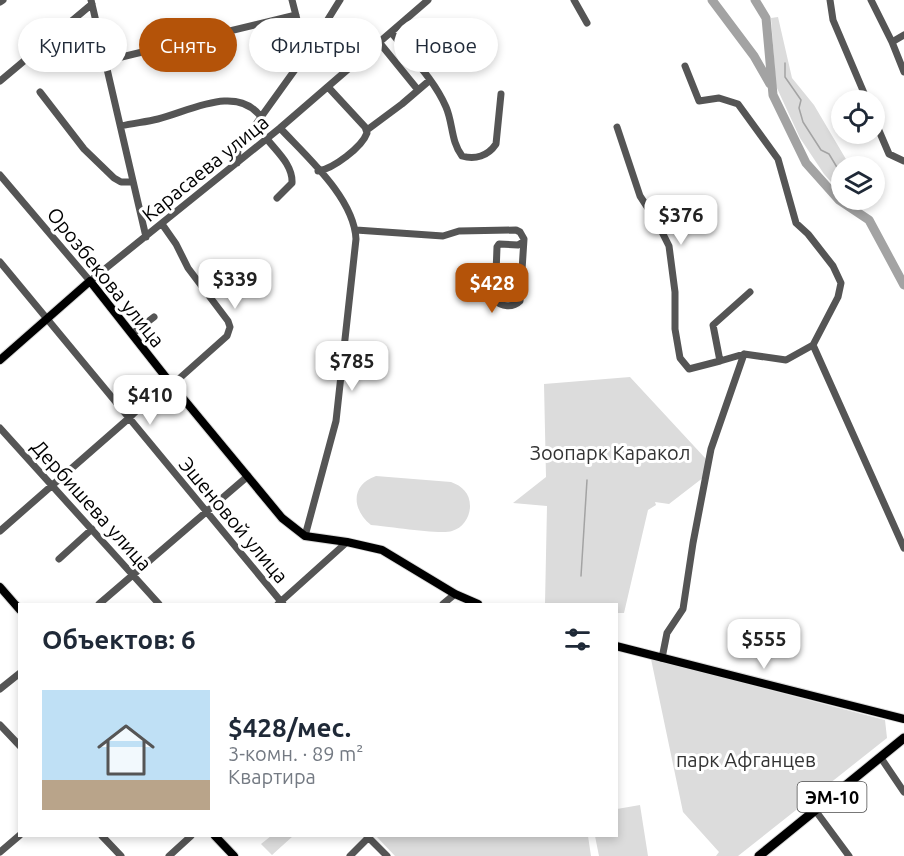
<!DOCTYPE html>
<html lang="ru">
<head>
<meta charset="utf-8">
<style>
	:root { --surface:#fff; --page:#f6f6f7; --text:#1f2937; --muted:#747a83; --line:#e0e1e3; --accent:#b45309 }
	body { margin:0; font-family:Ubuntu,sans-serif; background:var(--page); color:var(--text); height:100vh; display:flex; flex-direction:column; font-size:22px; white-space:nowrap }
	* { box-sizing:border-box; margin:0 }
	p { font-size:20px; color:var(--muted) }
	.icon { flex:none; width:33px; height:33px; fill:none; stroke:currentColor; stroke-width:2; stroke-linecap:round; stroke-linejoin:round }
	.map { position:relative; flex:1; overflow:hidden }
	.panel { position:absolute; left:18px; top:603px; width:600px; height:234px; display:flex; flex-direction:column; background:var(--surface); border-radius:0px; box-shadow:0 3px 9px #0003 }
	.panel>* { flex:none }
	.guide { position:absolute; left:18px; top:18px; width:600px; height:54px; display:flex; gap:12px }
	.buttons { position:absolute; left:831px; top:90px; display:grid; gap:12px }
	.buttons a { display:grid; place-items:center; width:54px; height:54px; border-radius:50%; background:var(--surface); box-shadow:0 3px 9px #0003; font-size:30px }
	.price { position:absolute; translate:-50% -51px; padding:0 14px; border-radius:12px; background:#fff; color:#222; font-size:20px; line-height:39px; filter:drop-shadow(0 2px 3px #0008) }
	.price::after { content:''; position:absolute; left:50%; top:36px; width:18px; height:14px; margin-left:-9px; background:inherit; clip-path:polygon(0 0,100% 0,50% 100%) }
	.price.active { background:var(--accent); color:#fff }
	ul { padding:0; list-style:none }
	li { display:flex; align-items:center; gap:18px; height:150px; padding:0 24px }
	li+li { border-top:2px solid var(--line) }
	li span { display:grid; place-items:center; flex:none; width:168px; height:120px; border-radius:0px; color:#555 }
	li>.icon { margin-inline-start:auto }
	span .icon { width:72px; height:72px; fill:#fffc; stroke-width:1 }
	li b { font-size:26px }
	h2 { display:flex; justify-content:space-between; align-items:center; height:72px; padding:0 24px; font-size:26px }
	.pill { padding:0 21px; border-radius:27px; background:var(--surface); box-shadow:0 3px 9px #0003; font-size:21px; line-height:54px }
	.pill.active { background:var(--accent); color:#fff }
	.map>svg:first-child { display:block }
	.green { fill:#dcdcdc }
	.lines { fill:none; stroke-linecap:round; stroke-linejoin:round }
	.stream { stroke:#a3a3a3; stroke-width:1.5 }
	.river { stroke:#a3a3a3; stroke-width:9 }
	.major-casing { stroke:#dbdbdb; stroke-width:10 }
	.highway-casing { stroke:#dbdbdb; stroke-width:11 }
	.minor { stroke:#555; stroke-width:7 }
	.major { stroke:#000; stroke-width:8 }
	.highway { stroke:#000; stroke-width:9 }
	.labels { text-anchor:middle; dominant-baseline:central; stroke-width:6; stroke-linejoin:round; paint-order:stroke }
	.shield { fill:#fff; stroke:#4c4c4c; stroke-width:1.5 }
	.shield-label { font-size:18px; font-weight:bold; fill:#000 }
	.street-label { font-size:20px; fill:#000; stroke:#fff }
	.park-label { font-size:20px; fill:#333; stroke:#fff }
</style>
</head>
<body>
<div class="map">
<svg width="904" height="856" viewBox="0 0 904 856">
	<rect width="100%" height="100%" fill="#fff"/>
	<path class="green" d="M778 17 792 78 814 105 850 166H842L841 193 824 174 800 138 776 86 771 18Z
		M630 377 706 459 704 477 669 504 655 502 656 505 648 510 624 613H617L616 604H545L547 506 513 503 546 477 544 384Z
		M376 476 451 482C462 486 470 493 470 506 470 517 463 528 452 531 441 535 386 526 371 525 352 510 350 485 376 476Z
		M651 659 885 720 887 738 738 856H716L719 852 683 812Z
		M640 805 648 856H599L595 836H616L617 809Z
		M271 836H293L272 855 261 844Z
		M376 836H588L591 856H395Z"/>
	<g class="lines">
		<path class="stream" d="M785 63V77L801 100 799 108 803 122 821 150 829 154 838 169
			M581 576 587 480"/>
		<path class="river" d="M712 0 754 56 770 84
			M755 0 766 18 773 95 806 163 839 200 869 220 904 285"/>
		<defs>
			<path id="major" d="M0 360 90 281 172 385 282 518 305 536 347 542 382 550 455 594 478 604
				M0 587 20 610
				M616 646 904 719
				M215 836 234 856"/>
			<path id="highway" d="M759 856 904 738"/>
		</defs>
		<use href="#major" class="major-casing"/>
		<use href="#highway" class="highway-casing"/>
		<path class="minor" d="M91 0 146 237
			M292 0 302 39 307 53
			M574 0 587 23
			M830 0 833 20 867 100
			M871 0 892 42 904 72
			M0 2 3 0
			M391 32C410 56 434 79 446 107 453 123 451 142 462 156 475 160 488 156 496 144L501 94
			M379 42 418 90
			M892 42 904 35
			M105 61 296 15
			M685 66 699 101 719 98 738 104 778 159 796 223 808 234 833 266 841 283 838 297 813 345
			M0 81 92 4
			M40 92 84 149 114 178 121 182H132
			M874 119 889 154 904 161
			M121 126C134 123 146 122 158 119 190 111 237 84 261 117
			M617 127 640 196 657 222 669 246 675 292V329L680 358 689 369 720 361
			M280 128C307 157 354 198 356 239L336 421 305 536
			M367 130 402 104 430 80
			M267 139C277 152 293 165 292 183L277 198
			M237 163 238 149 307 53 340 0
			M318 171C333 169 362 147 367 133L365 127 328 87
			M0 175 90 281 280 128 428 0
			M162 224 176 244 188 268 228 321 230 327 227 336 172 385
			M356 230 443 236 459 231 516 230 520 232 524 239 520 301C513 308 501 307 495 300L497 247 499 244 518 245 523 242
			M0 262 283 604
			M750 292 713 325 720 361 744 354 786 360 813 345
			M132 334 154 317
			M813 345 904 548
			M0 428 159 604
			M0 531 128 419 168 380
			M59 559 92 529
			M99 604 248 476
			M278 604 347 542
			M443 604 455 594
			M662 658 667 633 683 609 693 543 711 449 744 354
			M0 689 20 673
			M0 725 20 746
			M881 758 904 792
			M815 810 849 856
			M102 836 121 856
			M367 836 387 856
			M0 852 20 835
			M169 856 191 836
			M350 856 369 837"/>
		<use href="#major" class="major"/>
		<use href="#highway" class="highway"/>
	</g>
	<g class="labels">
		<rect class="shield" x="797.5" y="782" width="69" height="30" rx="4.5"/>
		<g class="shield-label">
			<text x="832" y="797">ЭМ-10</text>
		</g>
		<g class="street-label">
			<text transform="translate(205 168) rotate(-39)">Карасаева улица</text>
			<text transform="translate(106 277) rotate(51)">Орозбекова улица</text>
			<text transform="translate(92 505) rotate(48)">Дербишева улица</text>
			<text transform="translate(234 520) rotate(50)">Эшеновой улица</text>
		</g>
		<g class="park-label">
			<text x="610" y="452">Зоопарк Каракол</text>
			<text x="746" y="759">парк Афганцев</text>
		</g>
	</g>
</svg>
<div class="buttons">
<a><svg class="icon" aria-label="locate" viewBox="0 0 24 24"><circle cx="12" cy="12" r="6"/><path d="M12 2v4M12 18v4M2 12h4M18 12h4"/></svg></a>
<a><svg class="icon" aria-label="layers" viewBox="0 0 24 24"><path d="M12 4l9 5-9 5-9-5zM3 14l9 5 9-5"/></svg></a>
</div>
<b class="price" style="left:681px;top:246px">$376</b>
<b class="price" style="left:235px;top:310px">$339</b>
<b class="price active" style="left:492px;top:314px">$428</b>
<b class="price" style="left:352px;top:392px">$785</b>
<b class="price" style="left:150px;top:426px">$410</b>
<b class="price" style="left:764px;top:670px">$555</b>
<div class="guide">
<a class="pill">Купить</a>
<a class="pill active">Снять</a>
<a class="pill">Фильтры</a>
<a class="pill">Новое</a>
</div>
<section class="panel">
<h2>Объектов: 6<svg class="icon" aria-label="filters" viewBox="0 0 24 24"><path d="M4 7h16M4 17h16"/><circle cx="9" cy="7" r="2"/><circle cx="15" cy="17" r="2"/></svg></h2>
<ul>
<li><span style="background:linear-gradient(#bfe0f5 75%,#b9a48a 0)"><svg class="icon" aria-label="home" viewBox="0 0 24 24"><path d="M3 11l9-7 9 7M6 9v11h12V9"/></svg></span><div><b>$428/мес.</b><p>3-комн. · 89 m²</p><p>Квартира</p></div></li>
</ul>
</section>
</div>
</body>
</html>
